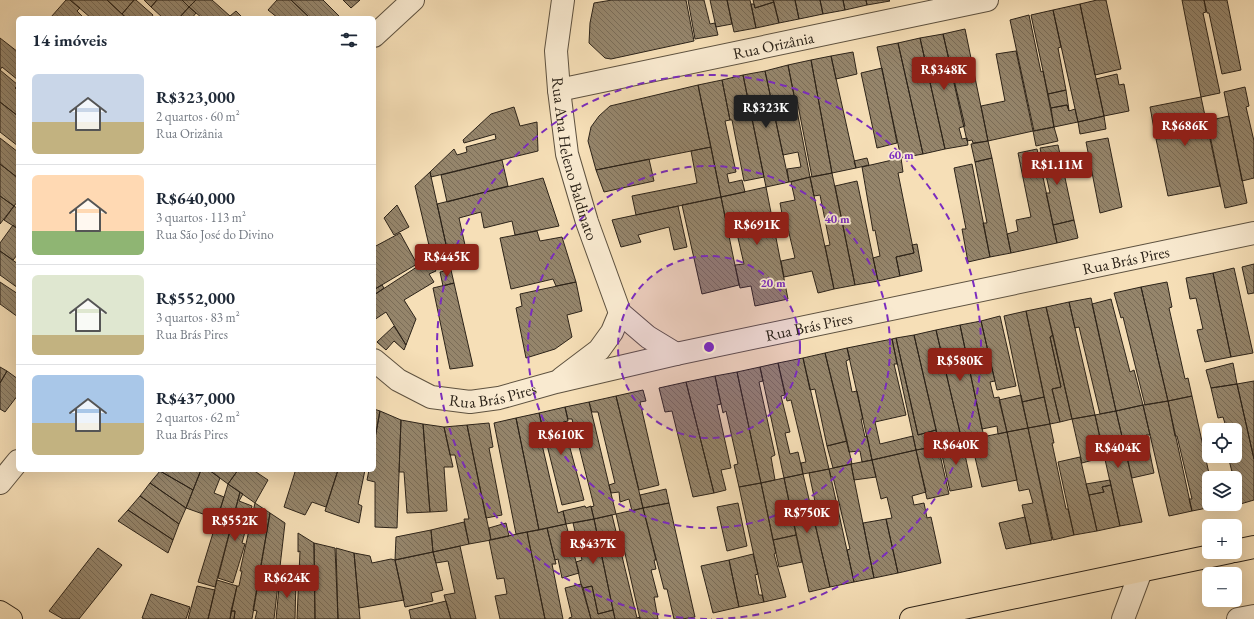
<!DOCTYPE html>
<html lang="pt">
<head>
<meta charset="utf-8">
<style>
	:root { --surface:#fff; --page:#f2f2f3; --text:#1f2937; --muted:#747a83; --line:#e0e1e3; --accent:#8f2418 }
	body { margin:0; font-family:"EB Garamond",serif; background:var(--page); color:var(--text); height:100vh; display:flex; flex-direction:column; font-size:15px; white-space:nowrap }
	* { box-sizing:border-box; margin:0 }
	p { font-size:13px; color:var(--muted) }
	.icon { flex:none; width:22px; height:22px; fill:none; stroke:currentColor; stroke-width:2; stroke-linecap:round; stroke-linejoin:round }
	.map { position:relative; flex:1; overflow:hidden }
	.panel { position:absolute; left:16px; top:16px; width:360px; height:456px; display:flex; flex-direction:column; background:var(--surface); border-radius:6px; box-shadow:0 4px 16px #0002 }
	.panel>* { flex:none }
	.controls { position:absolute; left:1202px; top:423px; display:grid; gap:8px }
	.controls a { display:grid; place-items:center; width:40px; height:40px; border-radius:6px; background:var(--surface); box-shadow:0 4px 16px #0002; font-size:20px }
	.price { position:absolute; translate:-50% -34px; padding:0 9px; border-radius:4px; background:var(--accent); color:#fff; font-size:13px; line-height:26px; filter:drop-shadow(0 1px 2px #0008) }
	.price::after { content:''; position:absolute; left:50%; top:24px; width:12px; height:9px; margin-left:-6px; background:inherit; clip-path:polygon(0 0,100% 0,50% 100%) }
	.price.current { background:#222; color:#fff }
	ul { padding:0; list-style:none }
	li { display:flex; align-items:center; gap:12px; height:100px; padding:0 16px }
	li+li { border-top:1px solid var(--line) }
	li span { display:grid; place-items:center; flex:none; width:112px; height:80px; border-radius:6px; color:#555 }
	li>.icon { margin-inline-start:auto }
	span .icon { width:48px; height:48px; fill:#fffc; stroke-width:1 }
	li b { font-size:17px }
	h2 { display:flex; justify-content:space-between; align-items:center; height:48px; padding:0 16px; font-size:17px }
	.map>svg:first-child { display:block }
	.building { fill:url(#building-back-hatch); stroke:#2c2319 }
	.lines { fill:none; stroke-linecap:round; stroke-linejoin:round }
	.minor-casing { stroke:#5e5240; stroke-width:24 }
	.major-casing { stroke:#2c2319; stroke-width:24 }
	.minor { stroke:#f9ead0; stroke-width:22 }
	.major { stroke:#f6dfb7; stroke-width:22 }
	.ring { fill:none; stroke:#7b2cbf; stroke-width:2; stroke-dasharray:7 5 }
	.labels { text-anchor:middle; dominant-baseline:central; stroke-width:3.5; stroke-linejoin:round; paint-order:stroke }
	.street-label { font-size:16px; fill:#2c2319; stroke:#f9ead0 }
	.centre { fill:#7b2cbf; stroke:#f9ead0; stroke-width:2 }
	.ring-label { font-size:12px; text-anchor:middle; font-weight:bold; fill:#7b2cbf; stroke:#f9ead0; stroke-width:3.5; stroke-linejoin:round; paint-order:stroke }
</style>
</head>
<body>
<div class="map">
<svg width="1254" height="619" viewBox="0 0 1254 619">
	<defs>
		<pattern id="building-back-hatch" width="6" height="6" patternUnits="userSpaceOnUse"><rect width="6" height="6" fill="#95856b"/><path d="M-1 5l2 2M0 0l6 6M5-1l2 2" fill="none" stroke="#7a6c57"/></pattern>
	</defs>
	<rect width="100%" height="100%" fill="#f6dfb7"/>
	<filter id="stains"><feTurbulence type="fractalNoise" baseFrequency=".005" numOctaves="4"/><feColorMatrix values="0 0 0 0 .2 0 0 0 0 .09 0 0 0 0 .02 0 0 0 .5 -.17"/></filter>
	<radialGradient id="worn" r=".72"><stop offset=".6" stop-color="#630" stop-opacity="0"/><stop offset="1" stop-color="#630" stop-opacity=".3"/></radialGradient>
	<path class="building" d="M66 0H70L80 8 77 11 84 18H52L51 17Z
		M70 0H107L125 17 124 18H98L96 16 95 18H91Z
		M107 0H134L122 14Z
		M134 0H136L153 15 151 18H127L122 14Z
		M144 0H157L151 7Z
		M157 0H182L189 7 179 18H163L151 7Z
		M182 0H196L189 7Z
		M196 0H212L230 16 229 18H202L189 7Z
		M277 0H291L310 18H278L268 10Z
		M291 0H323L341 18H310Z
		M343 0H360L351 8Z
		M612 0H686L694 41 611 59 605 58 589 43 590 23 594 3Z
		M688 0H704L710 24 715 23 718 35 695 39Z
		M710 0H727L732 24 716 27Z
		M727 0H750L756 28 734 32Z
		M753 0H773L774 2 755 8Z
		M773 0H795L799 19 779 23Z
		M795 0H820L823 14 799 19Z
		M820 0H843L845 10 823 14Z
		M843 0H866L867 5 845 10Z
		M866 0H889L890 1 867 5Z
		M1097 0H1106L1121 69 1095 75 1080 4Z
		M1182 0H1204L1206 12 1203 13 1220 93 1201 97Z
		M1204 0H1227L1241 70 1222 74 1209 13H1207Z
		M774 2 779 23 756 28 751 4H754L755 8Z
		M1080 4 1104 116 1078 122 1053 10Z
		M189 7 196 13 192 18H179Z
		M1053 10 1061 47 1058 48 1066 90 1048 94 1031 15Z
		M236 11 243 18H229L230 16Z
		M1029 15 1041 72 1043 71 1054 127 1034 131 1010 20Z
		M965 29 988 141 973 143 972 140 967 141 943 34Z
		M943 34 965 126 959 128 962 139 967 138 968 145 945 149 920 38Z
		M0 38 18 52V80L2 67 0 70Z
		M920 38 945 149 923 154 898 43Z
		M898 43 923 154 901 158 877 47Z
		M1016 51 1033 131 988 141 981 106 1005 101 996 54Z
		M853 52 857 74 836 79 831 56Z
		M831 56 856 168 832 173 811 60Z
		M811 60 832 173 812 177 797 100H795L788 65Z
		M788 65 810 177 789 182 787 169 801 167 798 152 783 155 765 71Z
		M882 68 897 143 877 148 861 73Z
		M0 70 18 85 15 88 18 91V116L0 102Z
		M765 71 789 182 766 187 743 75Z
		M1117 74 1119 85 1124 84 1129 111 1104 116 1096 79Z
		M743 75 764 177 744 181 732 120H730L722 80Z
		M722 80 730 120 725 121 736 172 727 174 729 183 742 180 745 192 721 197 698 85Z
		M698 85 711 147 596 170 588 141 591 127 599 116 610 106Z
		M1245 87 1249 106 1246 107 1254 141V178L1242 181 1224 92Z
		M1066 90 1069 110V111L1067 105 1051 108 1048 94Z
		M1201 97 1220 186 1168 196 1156 139 1168 138 1165 127 1154 129 1150 107Z
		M0 102 18 116V146L0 132Z
		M1067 105 1069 111 1075 109 1078 122 1054 127 1051 108Z
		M514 107 520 126 537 122 538 151 431 177 430 172 454 149 457 155 467 152 466 147 496 139 495 134 464 143 463 140 491 114Z
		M1104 116 1106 129 1080 134 1078 122Z
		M1229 116 1247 203 1225 208 1207 121Z
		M1054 127 1058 141 1036 146 1033 131Z
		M0 138 18 152V178L0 164Z
		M1108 138 1122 207 1100 213 1086 142Z
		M988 141 992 158 975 162 971 144Z
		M1058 145 1074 220 1053 225 1046 193H1050L1040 148Z
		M711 147 721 197 636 215 632 196 697 183 691 151Z
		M1037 149 1057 243 1011 253 1007 234 1018 231 1016 220 1031 217 1018 153Z
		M867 158 869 165 856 168 854 161Z
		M901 158 903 172 898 173 914 253 896 257 900 276 878 281 873 258 880 256 875 230 873 231 862 167Z
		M992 158 1011 253 990 257 983 223H987L975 162Z
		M649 159 654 181 604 192 596 170Z
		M502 160 508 186 447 202 441 175Z
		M0 164 18 178V201L14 206 0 196Z
		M972 164 990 257 968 262 962 229H966L954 168Z
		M430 172 447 249 432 258 415 186Z
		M832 173 855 285 834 289 825 246 830 245 820 195 814 196 810 177Z
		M810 177 834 289 818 293 812 271 784 277 781 261 795 258 788 229 785 230 780 203 795 200 791 182Z
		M543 178 559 226 515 235 512 221 484 228 481 212 459 218 465 245 447 249 437 204Z
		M857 181 878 281 855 285 835 186Z
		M766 187 788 299 755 306 751 286 740 288 735 265 744 264 735 225 751 221 750 216 726 221 721 197Z
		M0 196 14 206 0 224Z
		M721 197 739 285 702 294 682 205Z
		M397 205 409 227 394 235 384 218Z
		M14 206 18 209V229L4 220Z
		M678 206 687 247 674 250 669 227 638 235 641 242 621 247 612 220Z
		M1074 220 1078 238 1057 243 1053 225Z
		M13 225 18 229V254L13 260 0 251V243Z
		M537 231 540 241 562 237 576 282 556 286 553 279 511 289 500 238Z
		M400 233 417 264 375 289 374 287V247Z
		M917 244 922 271 900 276 896 257 914 253 912 245Z
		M0 251 18 264V288L0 275Z
		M429 259 436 271 429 274 434 282 404 300 416 319 406 345 386 312 374 320V295Z
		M1254 264V293L1248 294 1242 267Z
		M1234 268 1253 353 1231 357 1213 273Z
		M451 270 454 283 443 286 440 272Z
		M1213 273 1231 357 1205 362 1197 330 1203 329 1196 298 1190 299 1186 278Z
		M0 282 18 294V317L0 304Z
		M576 282 582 311 567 315 572 337 555 349 526 358 516 308 522 306 520 294Z
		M1167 282 1172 307 1169 308 1185 379 1188 378 1192 396 1168 401 1141 287Z
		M454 283 473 366 450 369 433 288Z
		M382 285 384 288 374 295V287L375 289Z
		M1141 287 1168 401 1145 405 1123 317 1121 318 1114 293Z
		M1091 298 1116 411 1100 414 1079 327 1075 328 1069 302Z
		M1111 299 1130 372 1134 370 1143 405 1116 411 1092 304Z
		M1069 302 1095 415 1072 419 1046 307Z
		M1046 307 1053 335 1050 337 1061 387 1052 389 1060 422 1050 424 1026 311Z
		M1026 311 1044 397 1022 402 1004 316Z
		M1000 316 1016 386 997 390 981 321Z
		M981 321 995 381 990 382 994 398 999 397 1007 432 998 434 997 426 982 429 960 325Z
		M960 325 984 437 962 441 936 330Z
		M394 326 406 345 404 350 394 341 386 350 377 342Z
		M936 330 962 441 940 446 914 335Z
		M914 335 936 430 918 435 896 338Z
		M1053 335 1072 419 1060 422 1052 389 1061 387 1050 337Z
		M896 338 918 435 936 430 940 446 916 450 892 339Z
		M892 339 897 364H894L906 415 875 422 880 444 913 436 916 450 872 460 847 348Z
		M847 348 850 359 846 361 852 392 857 391 863 419H861L865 437 867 436 872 460 862 462 860 451 849 452 825 353Z
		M825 353 847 441 827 446 815 389 810 390 803 358Z
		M803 358 829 469 803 474 801 463 806 462 791 400 787 401 778 363Z
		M778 363 785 395 781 396 790 432 785 433 790 454 798 452 803 474 784 478 760 367Z
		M1233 363 1237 384 1211 388 1206 370Z
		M0 367 7 371 0 383Z
		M760 367 763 381 759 382 775 455 771 457 775 480 761 483 737 372Z
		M7 371 18 379V395L5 412 0 409V383Z
		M737 372 761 483 739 487 734 465 738 464 726 411 723 413 715 376Z
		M715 376 721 404 717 405 731 468 721 470 726 490 714 493 686 382Z
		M1254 381V459L1237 384Z
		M686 382 714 493 693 497 672 411 665 412 659 388Z
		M1237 384 1254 459V500L1237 505 1235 495V478H1231L1230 473 1232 472 1228 456H1235V430H1227L1223 417 1218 418 1211 388Z
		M643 390 646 401 640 402 659 485 639 490 616 396Z
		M1021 395 1028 428 1007 432 999 400Z
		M616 396 643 508 632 511 629 499 620 502 619 492 611 493 609 485 615 483 598 412H592L589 402Z
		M1192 396 1210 478H1209V504H1216L1217 506 1192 511 1189 499H1192L1177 436H1175L1168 401Z
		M1044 397 1050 424 1028 428 1022 402Z
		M1168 401 1192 511 1169 516 1143 405Z
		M589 402 616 514 594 519 591 507 594 506 572 419H568L565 407Z
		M1143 405 1150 435H1146L1154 473 1132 478 1116 411Z
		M565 407 568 421 563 422 584 500 562 505 539 413Z
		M374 409 380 411 374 444Z
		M380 411 401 420 397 528 375 527V482L367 480 369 470H374V444Z
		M1116 411 1142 522 1120 526 1095 415Z
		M539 413 544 434 540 436 558 513 563 511 566 524 539 530 516 418Z
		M1095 415 1104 457 1082 463 1072 419Z
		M516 418 539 530 516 534 494 423Z
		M401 420 423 424 430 512 407 513 404 472H399Z
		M489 423 493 447 489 448 502 515 486 518 467 425Z
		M423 424 444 427 453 467H444L447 511 430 512Z
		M1050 424 1054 443H1052L1066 509H1068L1074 535 1053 540 1028 428Z
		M467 425 491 540 469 544 464 519H469L455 455H450L444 427Z
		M1028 428 1052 540 1031 544 1022 505 1033 503 1029 489 1019 491 1007 432Z
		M1007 432 1017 480 982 487 974 453 965 455 962 441Z
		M847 441 852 464 833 468 827 446Z
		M962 441 972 487 950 491 940 446Z
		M938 446 949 494 927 499 916 450Z
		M916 450 926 492 912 496 914 505 924 503 927 518 931 517 941 563 898 573 886 519 892 518 887 497 881 499 872 460Z
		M1080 457 1097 531 1074 535 1058 462Z
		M872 460 876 477 854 480 851 464Z
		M851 464 874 578 854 582 847 550 850 549 833 477H831L829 469Z
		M829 469 854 582 830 587 812 511H817L809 473Z
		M161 470H201L193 490 160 471Z
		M201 470H209L220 478 214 493 224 497 217 519 186 508Z
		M209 470H238L228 484Z
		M238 470H253L268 480 255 503 228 484Z
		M291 470H338L326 507 312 502 305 515 284 507 295 472Z
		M338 470H365L358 504 362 506 359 523 325 511Z
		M160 471 193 490 186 508 150 483Z
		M803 474 830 587 809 592 784 478Z
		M784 478 796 535 773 540 761 483Z
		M1110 480 1111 485 1102 487 1104 492 1089 495 1086 484Z
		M150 483 186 508 179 524 140 496Z
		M761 483 776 553 774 554 786 597 764 602 739 487Z
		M228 484 240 492 215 587 198 582Z
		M1111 485 1120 526 1097 531 1089 495 1104 492 1102 487Z
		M666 489 669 503 643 508 640 495Z
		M240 492 243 494 239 501 252 506 242 543 245 544 233 583 218 578Z
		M140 496 179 524 173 540 128 510Z
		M255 503 270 513 252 619H234L235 611H231L237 586H239L242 571H240Z
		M669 503 695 617 682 619H674L667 589H664L643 508Z
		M738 503 747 546 727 551 717 507Z
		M585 506 586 508 591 506 594 519 566 524 563 511Z
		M643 508 656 560H654L656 569 651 570 658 597H654L658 619H640L616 514Z
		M128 510 173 540 168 553 118 521Z
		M270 513 285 523 274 619H255L257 611 253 610Z
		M612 515 637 618 640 617V619H615L594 519Z
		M1025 517 1031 544 1006 549 999 523Z
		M594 519 613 610 598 614 592 586 583 588 581 584 576 562 582 560 573 523Z
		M886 519 898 573 874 578 863 523Z
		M464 522 469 544 433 552 431 530Z
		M506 523 509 536 491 540 489 528Z
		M566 524 579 573 562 578 558 559 555 560 547 528Z
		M547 528 556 564H552L563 619H545L527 532Z
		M431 530 433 552 395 560 396 537Z
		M527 532 545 619H500L495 596 507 594 504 578 497 579 489 540Z
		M298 533 314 543 315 619H297L300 551 298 552Z
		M796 535 802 562 779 567 773 540Z
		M314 543 335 548 338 619H315Z
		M460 546 476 619H451L444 595 455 593 448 561 436 563 433 552Z
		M98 548 122 565 79 619H63L49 611Z
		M336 548 354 553 360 619H338Z
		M433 552 443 590 431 593 433 601 405 607 395 560Z
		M354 553 370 556 372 563 391 559 395 560 404 600 359 608Z
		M753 554 758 574 755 575 759 595H762L764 602 739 607 729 560Z
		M729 560 739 607 713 613 701 566Z
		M280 577 296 578 295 619H276Z
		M217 580 237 586 230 619H208Z
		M581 584 591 619H569V618L572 617 565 588Z
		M197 586 215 590 208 619H188Z
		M592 586 598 614 613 610 615 619H591L583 588Z
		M151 594 190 607 186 619H144L142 618Z
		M446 601 451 619H411L409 610Z
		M231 611H235L234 619H230Z"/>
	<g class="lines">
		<defs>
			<g id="minor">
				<path id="s1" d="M563 0 556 51 559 90 567 154 587 222 620 313 648 337 676 354"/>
				<path d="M374 36 413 0"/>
				<path id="s2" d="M559 90 987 0"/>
				<path id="s3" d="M374 360 398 380 431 397 470 402 499 398 556 382 676 354 1254 233"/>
				<path d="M562 378 599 350 612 332 620 313"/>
				<path d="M0 483 18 461"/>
				<path d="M1123 619 1141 571"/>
				<path d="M1238 619 1254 616"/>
			</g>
			<path id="major" d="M1235 551 1254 547
				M0 612 11 619
				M911 619 1230 552"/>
		</defs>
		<use href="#minor" class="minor-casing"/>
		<use href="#major" class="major-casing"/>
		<use href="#minor" class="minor"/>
		<use href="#major" class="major"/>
	</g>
	<circle cx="709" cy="347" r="91" fill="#7b2cbf" fill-opacity=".12"/>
	<g class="ring">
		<circle cx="709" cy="347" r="91"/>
		<circle cx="709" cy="347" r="181"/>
		<path d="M707 619A272 272 0 1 1 711 619"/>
	</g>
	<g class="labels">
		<g class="street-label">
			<text stroke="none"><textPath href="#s2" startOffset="219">Rua Orizânia</textPath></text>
			<text stroke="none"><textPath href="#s1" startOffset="161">Rua Ana Heleno Baldinato</textPath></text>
			<text stroke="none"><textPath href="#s3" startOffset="779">Rua Brás Pires</textPath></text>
			<text stroke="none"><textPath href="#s3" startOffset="455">Rua Brás Pires</textPath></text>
			<text stroke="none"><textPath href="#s3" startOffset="131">Rua Brás Pires</textPath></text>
		</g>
	</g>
	<circle cx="709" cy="347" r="6" class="centre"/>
	<g class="ring-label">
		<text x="901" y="159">60 m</text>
		<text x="837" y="223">40 m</text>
		<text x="773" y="287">20 m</text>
	</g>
	<rect width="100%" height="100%" filter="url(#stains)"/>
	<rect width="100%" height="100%" fill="url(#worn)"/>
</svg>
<div class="controls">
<a><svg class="icon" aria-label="locate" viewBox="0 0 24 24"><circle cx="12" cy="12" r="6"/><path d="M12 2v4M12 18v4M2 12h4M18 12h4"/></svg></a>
<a><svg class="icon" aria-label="layers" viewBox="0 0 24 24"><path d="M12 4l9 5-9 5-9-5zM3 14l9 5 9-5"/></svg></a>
<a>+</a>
<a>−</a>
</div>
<b class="price" style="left:944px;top:91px">R$348K</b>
<b class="price current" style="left:766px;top:129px">R$323K</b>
<b class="price" style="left:1185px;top:147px">R$686K</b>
<b class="price" style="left:1057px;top:186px">R$1.11M</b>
<b class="price" style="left:757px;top:246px">R$691K</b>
<b class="price" style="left:447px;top:278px">R$445K</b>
<b class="price" style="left:960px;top:382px">R$580K</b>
<b class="price" style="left:561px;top:456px">R$610K</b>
<b class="price" style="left:956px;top:466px">R$640K</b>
<b class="price" style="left:1118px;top:469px">R$404K</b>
<b class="price" style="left:807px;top:534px">R$750K</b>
<b class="price" style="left:235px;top:542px">R$552K</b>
<b class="price" style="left:593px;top:565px">R$437K</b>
<b class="price" style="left:287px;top:599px">R$624K</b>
<section class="panel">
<h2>14 imóveis<svg class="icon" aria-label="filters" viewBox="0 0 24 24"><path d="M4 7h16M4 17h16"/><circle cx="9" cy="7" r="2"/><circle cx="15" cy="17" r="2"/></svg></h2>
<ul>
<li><span style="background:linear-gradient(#c9d6e8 60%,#c2b280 0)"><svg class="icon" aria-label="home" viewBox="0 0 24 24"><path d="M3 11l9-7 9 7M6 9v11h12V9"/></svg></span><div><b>R$323,000</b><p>2 quartos · 60 m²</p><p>Rua Orizânia</p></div></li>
<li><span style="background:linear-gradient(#ffd9b3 70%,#8fb573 0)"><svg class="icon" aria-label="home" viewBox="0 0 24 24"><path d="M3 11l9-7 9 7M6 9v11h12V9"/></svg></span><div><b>R$640,000</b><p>3 quartos · 113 m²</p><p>Rua São José do Divino</p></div></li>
<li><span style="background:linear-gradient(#dfe7d0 75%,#c2b280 0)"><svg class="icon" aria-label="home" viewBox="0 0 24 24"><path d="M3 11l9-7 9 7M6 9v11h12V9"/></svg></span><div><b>R$552,000</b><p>3 quartos · 83 m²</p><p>Rua Brás Pires</p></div></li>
<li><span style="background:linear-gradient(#a9c7e8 60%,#c2b280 0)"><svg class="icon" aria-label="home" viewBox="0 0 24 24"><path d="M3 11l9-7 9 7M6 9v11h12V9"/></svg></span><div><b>R$437,000</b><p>2 quartos · 62 m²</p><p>Rua Brás Pires</p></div></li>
</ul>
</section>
</div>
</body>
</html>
